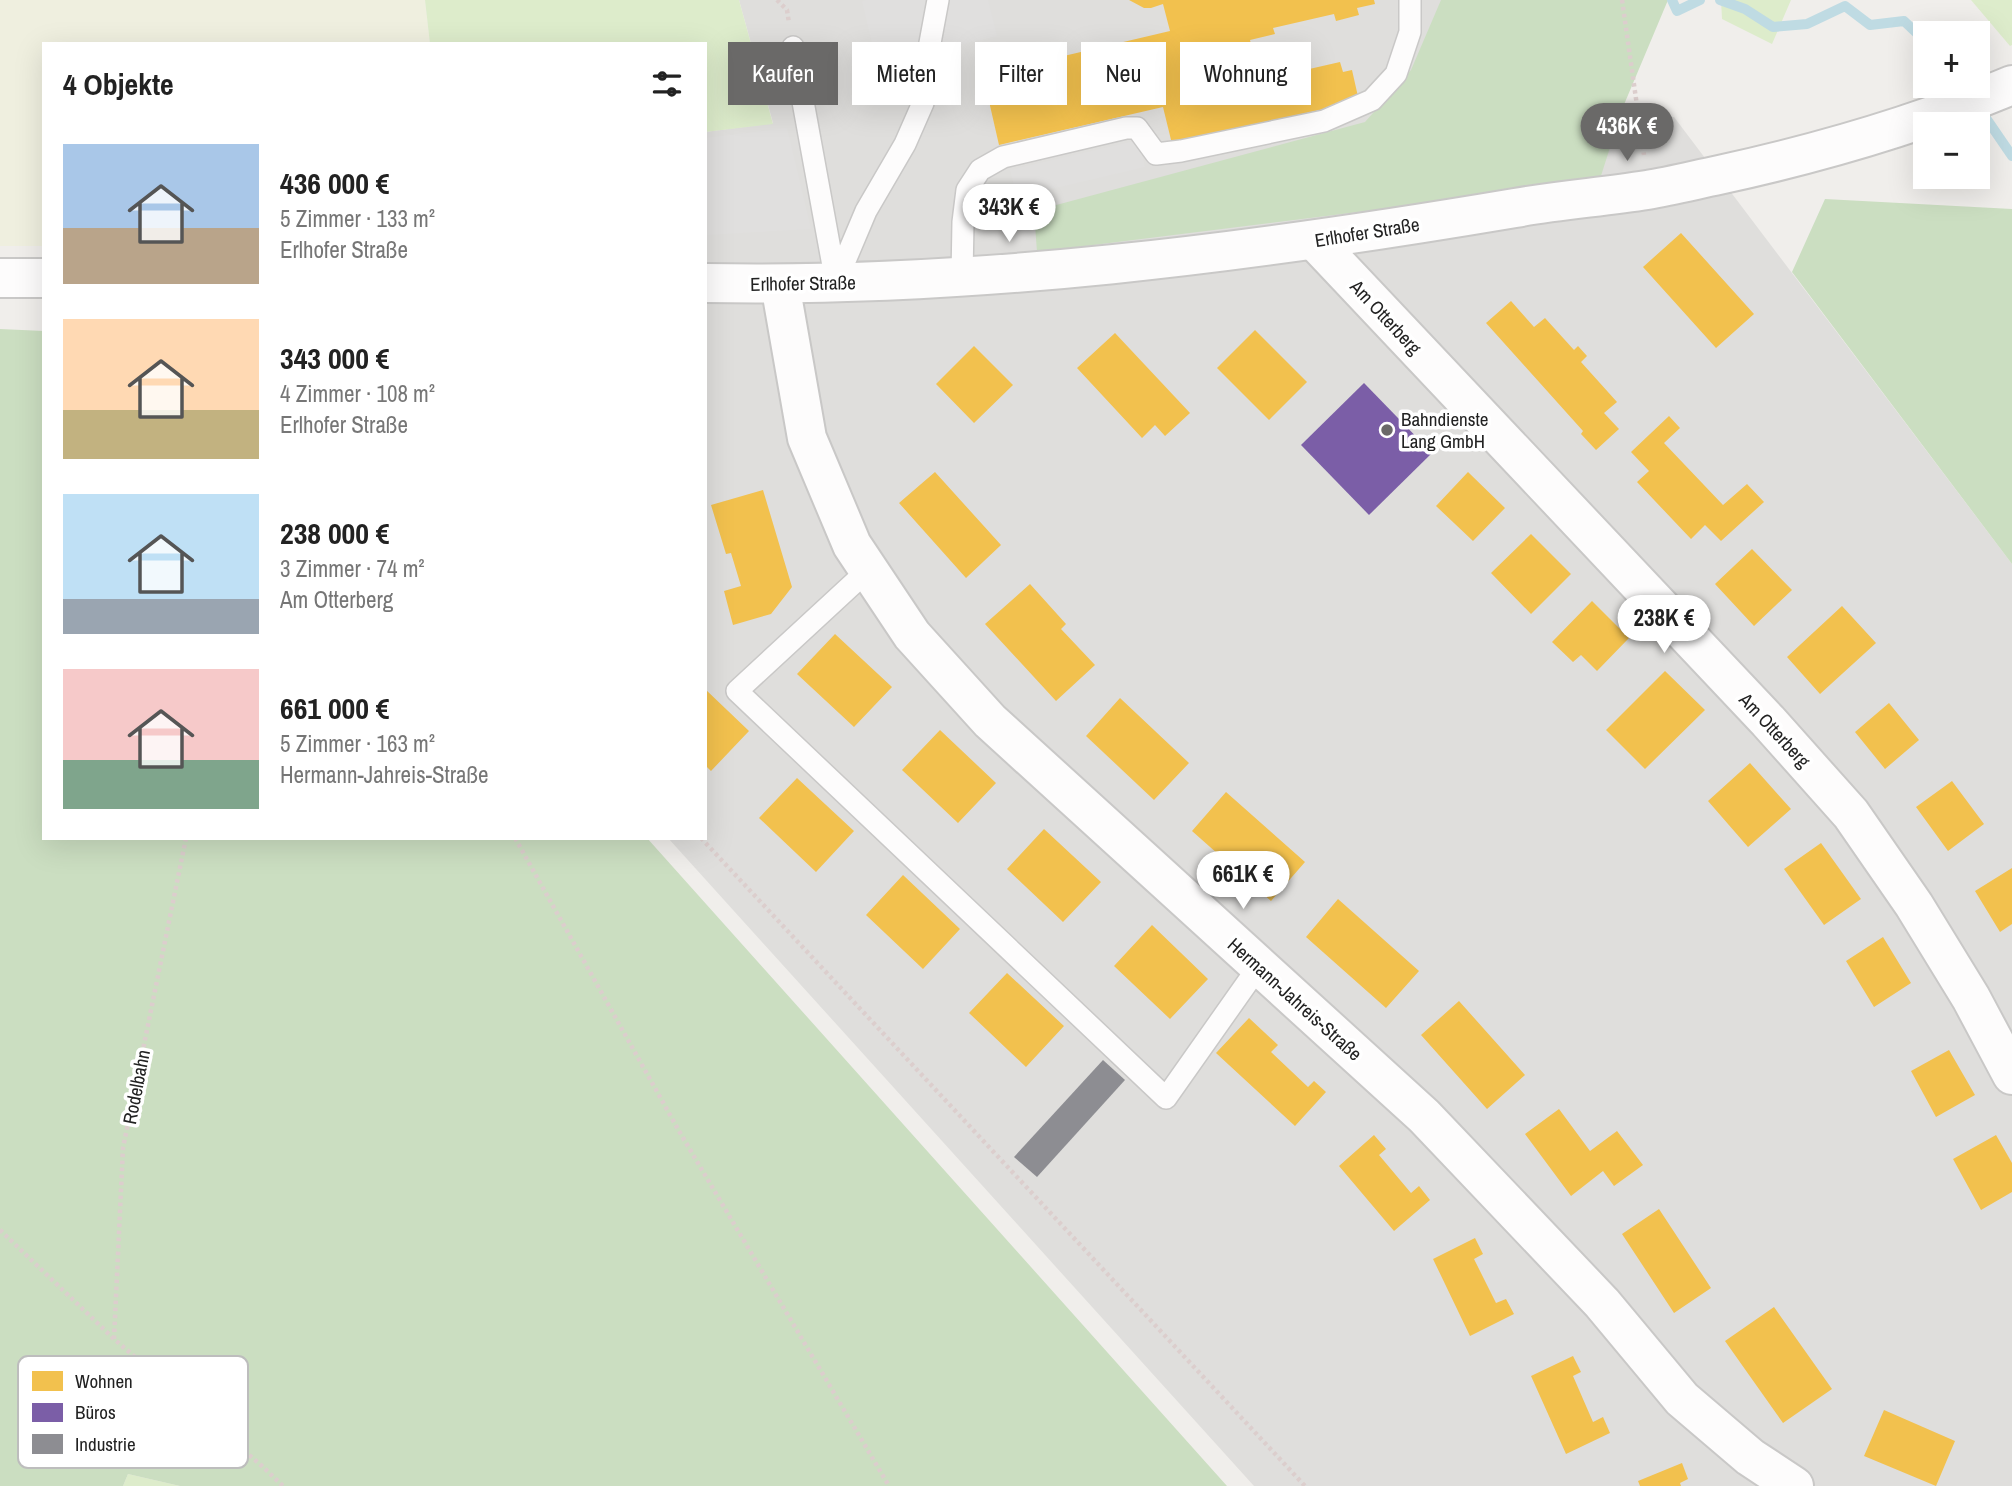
<!DOCTYPE html>
<html lang="de">
<head>
<meta charset="utf-8">
<style>
	:root { --surface:#fff; --page:#f6f6f6; --text:#222; --muted:#767676; --accent:#6a6968 }
	body { margin:0; font-family:"Archivo Narrow",sans-serif; background:var(--page); color:var(--text); height:100vh; display:flex; flex-direction:column; font-size:26px; white-space:nowrap }
	* { box-sizing:border-box; margin:0 }
	p { font-size:23px; color:var(--muted) }
	.icon { flex:none; width:38px; height:38px; fill:none; stroke:currentColor; stroke-width:2; stroke-linecap:round; stroke-linejoin:round }
	.map { position:relative; flex:1; overflow:hidden }
	.details { position:absolute; left:42px; top:42px; width:665px; height:798px; display:flex; flex-direction:column; background:var(--surface); border-radius:0px; box-shadow:0 7px 28px #0002 }
	.details>* { flex:none }
	.guide { position:absolute; left:728px; top:42px; width:665px; height:63px; display:flex; gap:14px }
	.controls { position:absolute; left:1913px; top:21px; display:grid; gap:14px }
	.controls a { display:grid; place-items:center; width:77px; height:77px; border-radius:0px; background:var(--surface); box-shadow:0 7px 28px #0002; font-size:35px }
	.price { position:absolute; translate:-50% -60px; padding:0 16px; border-radius:24px; background:#fff; color:#222; font-size:23px; line-height:46px; filter:drop-shadow(0 2px 4px #0008) }
	.price::after { content:''; position:absolute; left:50%; top:42px; width:21px; height:16px; margin-left:-10px; background:inherit; clip-path:polygon(0 0,100% 0,50% 100%) }
	.price.current { background:var(--accent); color:#fff }
	ul { padding:0; list-style:none }
	li { display:flex; align-items:center; gap:21px; height:175px; padding:0 21px }
	li span { display:grid; place-items:center; flex:none; width:196px; height:140px; border-radius:0px; color:#555 }
	li>.icon { margin-inline-start:auto }
	span .icon { width:84px; height:84px; fill:#fffc; stroke-width:1 }
	li b { font-size:30px }
	h2 { display:flex; justify-content:space-between; align-items:center; height:84px; padding:0 21px; font-size:30px }
	.tag { padding:0 24px; border-radius:0px; background:var(--surface); box-shadow:0 7px 28px #0002; font-size:24px; line-height:63px }
	.tag.current { background:var(--accent); color:#fff }
	.map>svg:first-child { display:block }
	.residential { fill:#dfdedc }
	.farmland { fill:#efefdf }
	.grass { fill:#ddeccb }
	.forest { fill:#cbdec1 }
	.parking { fill:#e0dfde }
	.homes { fill:#f2c14e }
	.offices { fill:#7b5ea7 }
	.industry { fill:#8d8d92 }
	.lines { fill:none; stroke-linecap:round; stroke-linejoin:round }
	.stream { stroke:#bfdbe3; stroke-width:10 }
	.service-casing { stroke:#c9c8c7; stroke-width:24 }
	.minor-casing { stroke:#c9c8c7; stroke-width:42 }
	.tertiary-casing { stroke:#c9c8c7; stroke-width:42 }
	.path { stroke:#dccecd; stroke-width:4.5; stroke-dasharray:3.5 3.5; stroke-linecap:butt }
	.service { stroke:#fdfcfc; stroke-width:21 }
	.minor { stroke:#fdfcfc; stroke-width:38 }
	.tertiary { stroke:#fdfcfc; stroke-width:38 }
	.poi-dot { fill:#6a6968; stroke:#fff; stroke-width:2.5 }
	.labels { text-anchor:middle; dominant-baseline:central; stroke-width:7; stroke-linejoin:round; paint-order:stroke }
	.street-label { font-size:19px; fill:#222; stroke:#fff }
	.poi-label { font-size:19px; fill:#222; stroke:#fff; text-anchor:start }
	.key { fill:#fff; stroke:#bdbdbd; stroke-width:2 }
	.key-label { font-size:19px; fill:#222 }
</style>
</head>
<body>
<div class="map">
<svg width="2012" height="1486" viewBox="0 0 2012 1486">
	<rect width="100%" height="100%" fill="#f0eeeb"/>
	<path class="residential" d="M739 0H1441L1479 145 1674 117 2012 564V1486H1254L668 838H705V132L773 123Z"/>
	<path class="farmland" d="M0 0H425L430 44H44V246H0Z"/>
	<path class="grass" d="M425 0H739L773 124 705 132V44H430Z
		M1721 0H1791L1772 44 1722 19Z
		M1971 0H2012V45L2010 46Z
		M128 1474 180 1486H123Z"/>
	<path class="forest" d="M1441 0H1668L1623 107 1599 182 1037 252 1034 211 1365 122 1411 70Z
		M1825 199 2012 209V564L1792 272Z
		M0 329 44 331V838H647L1227 1486H180L128 1474 123 1486H0Z"/>
	<path class="parking" d="M867 0H988L997 36 877 64 862 1Z
		M787 128 811 229 705 235V138Z
		M1139 140 1145 167 1017 197 1010 170Z"/>
	<path class="homes" d="M1129 0H1374L1375 4 1357 8 1359 15 1336 21 1334 14 1273 28 1275 34 1250 40 1258 73 1282 68 1283 75 1340 62 1343 72 1352 70 1359 101 1172 144 1163 107 999 145 983 75 1170 31 1163 4 1151 8H1144Z
		M1681 233 1754 314 1716 348 1643 267Z
		M1511 301 1534 327 1545 318 1574 350 1578 346 1587 356 1581 362 1617 402 1604 413 1619 429 1596 450 1581 434 1583 431 1486 323Z
		M1255 330 1307 382 1269 420 1217 368Z
		M1115 333 1190 413 1165 436 1155 425 1142 438 1077 368Z
		M974 346 1013 385 974 423 936 384Z
		M1669 416 1680 428 1664 443 1723 505 1747 484 1764 502 1721 541 1705 525 1691 539 1637 482 1649 471 1631 452Z
		M935 472 1001 545 966 578 899 503Z
		M1468 472 1505 508 1473 541 1436 506Z
		M763 490 792 587 771 614 733 625 724 591 741 586 731 553 726 554 711 505Z
		M1531 534 1571 574 1531 614 1491 573Z
		M1752 549 1792 590 1754 626 1715 584Z
		M1030 584 1066 624 1061 629 1095 665 1056 701 985 624Z
		M1592 601 1629 638 1597 671 1581 655 1573 662 1552 642Z
		M1842 606 1876 643 1820 694 1787 657Z
		M835 634 892 687 854 727 797 674Z
		M1665 671 1705 710 1645 769 1606 730Z
		M705 689 749 731 711 771 705 765Z
		M1120 698 1189 763 1154 800 1086 736Z
		M1889 703 1919 740 1885 769 1855 732Z
		M940 730 996 783 958 823 902 770Z
		M1750 763 1791 809 1748 847 1708 801Z
		M797 778 854 831 816 872 759 818Z
		M1952 781 1984 824 1948 851 1916 807Z
		M1226 792 1305 862 1271 901 1192 831Z
		M1044 829 1101 882 1063 922 1007 869Z
		M1821 843 1861 899 1824 925 1784 869Z
		M2012 868V924L2000 932 1975 891Z
		M903 875 960 929 923 969 866 915Z
		M1338 899 1419 971 1386 1008 1306 937Z
		M1152 925 1208 979 1170 1019 1114 966Z
		M1883 937 1911 983 1874 1007 1846 961Z
		M1007 973 1064 1026 1026 1067 969 1013Z
		M1459 1001 1525 1075 1487 1109 1421 1035Z
		M1249 1018 1278 1045 1271 1052 1308 1087 1314 1081 1326 1092 1295 1126 1216 1053Z
		M1949 1050 1975 1095 1936 1117 1911 1071Z
		M1559 1109 1590 1151 1617 1131 1643 1165 1614 1186 1603 1171 1571 1196 1525 1134Z
		M1374 1135 1386 1149 1379 1155 1411 1193 1419 1186 1430 1200 1394 1231 1339 1166Z
		M1996 1135 2012 1163V1192L1981 1210 1953 1159Z
		M1659 1209 1711 1288 1674 1313 1622 1234Z
		M1475 1238 1483 1254 1474 1259 1496 1303 1506 1299 1514 1314 1470 1336 1433 1259Z
		M1774 1307 1832 1389 1783 1423 1725 1341Z
		M1573 1356 1581 1372 1573 1376 1593 1422 1603 1417 1610 1433 1566 1454 1531 1376Z
		M1884 1410 1955 1441 1936 1486 1864 1456Z
		M1682 1463 1688 1479 1680 1483 1681 1486H1640L1638 1481Z"/>
	<path class="offices" d="M1364 383 1432 453 1369 515 1301 445Z"/>
	<path class="industry" d="M1103 1060 1125 1080 1037 1177 1014 1157Z"/>
	<g class="lines">
		<path class="stream" d="M1672 0 1677 11 1700 0
			M1720 0 1745 9 1773 27 1807 24 1845 6 1870 25 1904 21 1925 41
			M1977 105 2012 156"/>
		<defs>
			<path id="service" d="M793 47 836 282
				M962 277 963 222 967 190 980 170 1003 157 1126 128H1137L1156 154 1181 151 1324 121 1372 100 1396 74 1410 32V0
				M836 282 866 211 905 144 923 103 924 75 938 0
				M868 570 737 691 1166 1098 1259 966"/>
			<path id="minor" d="M1314 240 1768 721 1851 814 1914 905 1971 998 2012 1075
				M780 284 807 438 852 545 912 635 990 721 1424 1116 1602 1303 1682 1399 1750 1457 1794 1486"/>
			<path id="tertiary" d="M0 278H44
				M705 283C977 288 1248 253 1515 208 1559 200 1603 197 1647 190 1671 186 1695 180 1719 175 1820 153 1917 125 2012 85"/>
		</defs>
		<use href="#service" class="service-casing"/>
		<use href="#minor" class="minor-casing"/>
		<use href="#tertiary" class="tertiary-casing"/>
		<path class="path" d="M777 0 787 10 789 23
			M1622 0 1644 155
			M515 838 679 1131 889 1486
			M701 838 1305 1486
			M0 1230 114 1339 262 1466 283 1486
			M114 1339 123 1148 186 838"/>
		<use href="#service" class="service"/>
		<use href="#minor" class="minor"/>
		<use href="#tertiary" class="tertiary"/>
	</g>
	<circle class="poi-dot" cx="1387" cy="430" r="7"/>
	<g class="labels">
		<g class="street-label">
			<text transform="translate(1367 232) rotate(-9)">Erlhofer Straße</text>
			<text transform="translate(803 283) rotate(-1)">Erlhofer Straße</text>
			<text transform="translate(1386 317) rotate(47)">Am Otterberg</text>
			<text transform="translate(1775 730) rotate(47)">Am Otterberg</text>
			<text transform="translate(1295 999) rotate(42)">Hermann-Jahreis-Straße</text>
			<text transform="translate(136 1087) rotate(-79)">Rodelbahn</text>
		</g>
		<g class="poi-label">
			<text x="1401" y="419">Bahndienste<tspan x="1401" dy="22">Lang GmbH</tspan></text>
		</g>
	</g>
	<rect x="18" y="1356" width="230" height="112" rx="10" class="key"/>
	<rect x="32" y="1371" width="31" height="20" fill="#f2c14e"/>
	<rect x="32" y="1403" width="31" height="19" fill="#7b5ea7"/>
	<rect x="32" y="1434" width="31" height="20" fill="#8d8d92"/>
	<g class="key-label">
		<text x="75" y="1388">Wohnen</text>
		<text x="75" y="1419">Büros</text>
		<text x="75" y="1451">Industrie</text>
	</g>
</svg>
<div class="controls">
<a>+</a>
<a>−</a>
</div>
<b class="price current" style="left:1627px;top:163px">436K €</b>
<b class="price" style="left:1009px;top:244px">343K €</b>
<b class="price" style="left:1664px;top:655px">238K €</b>
<b class="price" style="left:1243px;top:911px">661K €</b>
<div class="guide">
<a class="tag current">Kaufen</a>
<a class="tag">Mieten</a>
<a class="tag">Filter</a>
<a class="tag">Neu</a>
<a class="tag">Wohnung</a>
</div>
<section class="details">
<h2>4 Objekte<svg class="icon" aria-label="filters" viewBox="0 0 24 24"><path d="M4 7h16M4 17h16"/><circle cx="9" cy="7" r="2"/><circle cx="15" cy="17" r="2"/></svg></h2>
<ul>
<li><span style="background:linear-gradient(#a9c7e8 60%,#b9a48a 0)"><svg class="icon" aria-label="home" viewBox="0 0 24 24"><path d="M3 11l9-7 9 7M6 9v11h12V9"/></svg></span><div><b>436 000 €</b><p>5 Zimmer · 133 m²</p><p>Erlhofer Straße</p></div></li>
<li><span style="background:linear-gradient(#ffd9b3 65%,#c2b280 0)"><svg class="icon" aria-label="home" viewBox="0 0 24 24"><path d="M3 11l9-7 9 7M6 9v11h12V9"/></svg></span><div><b>343 000 €</b><p>4 Zimmer · 108 m²</p><p>Erlhofer Straße</p></div></li>
<li><span style="background:linear-gradient(#bfe0f5 75%,#9aa5b1 0)"><svg class="icon" aria-label="home" viewBox="0 0 24 24"><path d="M3 11l9-7 9 7M6 9v11h12V9"/></svg></span><div><b>238 000 €</b><p>3 Zimmer · 74 m²</p><p>Am Otterberg</p></div></li>
<li><span style="background:linear-gradient(#f6c9c9 65%,#7fa58c 0)"><svg class="icon" aria-label="home" viewBox="0 0 24 24"><path d="M3 11l9-7 9 7M6 9v11h12V9"/></svg></span><div><b>661 000 €</b><p>5 Zimmer · 163 m²</p><p>Hermann-Jahreis-Straße</p></div></li>
</ul>
</section>
</div>
</body>
</html>
